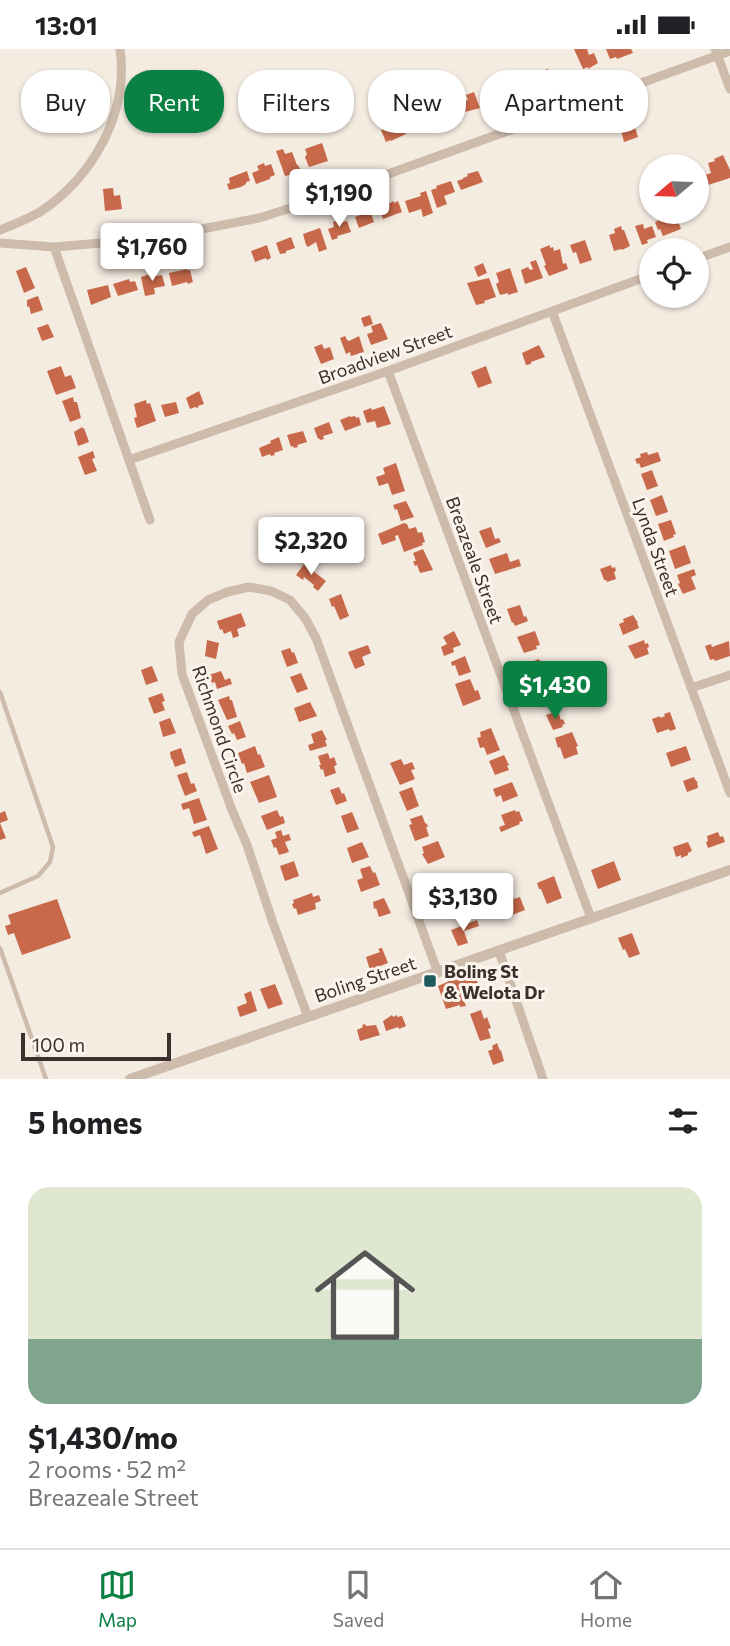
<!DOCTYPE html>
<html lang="en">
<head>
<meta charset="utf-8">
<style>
	:root { --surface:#fff; --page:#f2f2f2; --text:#202124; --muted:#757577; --line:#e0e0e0; --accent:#0b8043 }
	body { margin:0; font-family:Commissioner,sans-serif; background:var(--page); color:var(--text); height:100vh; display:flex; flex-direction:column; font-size:26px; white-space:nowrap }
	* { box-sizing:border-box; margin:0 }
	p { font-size:23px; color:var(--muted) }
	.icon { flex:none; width:38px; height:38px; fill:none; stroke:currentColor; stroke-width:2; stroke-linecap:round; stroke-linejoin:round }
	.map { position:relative; height:1030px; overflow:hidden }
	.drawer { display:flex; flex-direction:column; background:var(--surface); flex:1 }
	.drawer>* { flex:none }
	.guide { position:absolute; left:21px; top:21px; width:690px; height:63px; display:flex; gap:14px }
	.needle { width:46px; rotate:251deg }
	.buttons { position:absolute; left:639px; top:105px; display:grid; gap:14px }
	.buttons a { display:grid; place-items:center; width:70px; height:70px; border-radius:50%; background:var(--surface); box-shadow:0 2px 5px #0004; font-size:35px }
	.scale { position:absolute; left:21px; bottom:18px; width:150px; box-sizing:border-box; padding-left:7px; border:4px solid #3b302b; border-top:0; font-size:19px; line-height:24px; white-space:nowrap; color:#3b302b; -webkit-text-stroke:5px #fbf5ee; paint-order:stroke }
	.price { position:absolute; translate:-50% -60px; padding:0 16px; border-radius:7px; background:#fff; color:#222; font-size:23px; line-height:46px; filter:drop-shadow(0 2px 4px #0008) }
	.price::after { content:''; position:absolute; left:50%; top:42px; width:21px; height:16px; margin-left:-10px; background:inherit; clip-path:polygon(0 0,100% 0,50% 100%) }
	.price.active { background:var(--accent); color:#fff }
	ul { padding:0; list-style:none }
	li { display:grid; align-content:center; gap:14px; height:371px; padding:0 28px }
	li+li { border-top:2px solid var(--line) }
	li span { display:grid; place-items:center; height:217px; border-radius:21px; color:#555 }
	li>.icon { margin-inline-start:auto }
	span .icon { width:126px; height:126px; fill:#fffc; stroke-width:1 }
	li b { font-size:30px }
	h2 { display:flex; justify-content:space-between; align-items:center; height:84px; padding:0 28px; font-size:30px }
	.chip { padding:0 24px; border-radius:28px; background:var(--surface); box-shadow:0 2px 5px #0004; font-size:24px; line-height:63px }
	.chip.active { background:var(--accent); color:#fff }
	.status { display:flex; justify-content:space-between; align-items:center; height:49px; padding:0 35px; background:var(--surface); direction:ltr }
	.status svg { height:19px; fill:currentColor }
	.dock { display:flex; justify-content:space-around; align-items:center; height:98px; border-top:2px solid var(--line); background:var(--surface); font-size:19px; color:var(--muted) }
	.dock a { display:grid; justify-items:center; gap:4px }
	.dock .active { color:var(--accent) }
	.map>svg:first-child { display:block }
	.building { fill:#c8694b }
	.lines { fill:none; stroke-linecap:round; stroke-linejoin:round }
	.service { stroke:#cdbbac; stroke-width:4.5 }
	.minor { stroke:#cdbbac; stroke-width:9 }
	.tertiary { stroke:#cdbbac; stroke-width:10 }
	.poi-dot { fill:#1f5a5e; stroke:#fbf5ee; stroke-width:2.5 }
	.labels { text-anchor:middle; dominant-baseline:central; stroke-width:6; stroke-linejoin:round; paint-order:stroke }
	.street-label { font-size:18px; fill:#3b302b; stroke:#fbf5ee }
	.poi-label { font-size:18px; font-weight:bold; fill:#3b302b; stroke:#fbf5ee; text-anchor:start }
</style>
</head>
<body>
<div class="status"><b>13:01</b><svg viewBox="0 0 49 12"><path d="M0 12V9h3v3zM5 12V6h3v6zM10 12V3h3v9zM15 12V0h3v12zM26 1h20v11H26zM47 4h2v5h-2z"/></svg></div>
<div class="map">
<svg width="730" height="1030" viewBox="0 0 730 1030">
	<rect width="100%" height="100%" fill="#f4ebe1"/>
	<path class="building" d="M574 0H587L589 6 594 4 598 14 588 20V18L583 20Z
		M606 0H631L633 4 617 10 616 8 610 10Z
		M548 20 552 32 538 37 533 25Z
		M507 39 511 49 499 53 500 56 490 60 485 46Z
		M474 43 480 59 465 63 461 53 468 51 466 46Z
		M629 66 630 69H632L638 88 624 93 618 70Z
		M401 70 406 85 391 92V91L386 93 381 81 389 78 387 75Z
		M322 94 328 112 309 118 305 108 307 105 305 100Z
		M283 100 285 105 292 103 297 116H298L301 122 294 125 295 128 291 129 289 126 285 127 276 102Z
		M723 106 730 121V129L705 137 702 127 711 124 708 114 715 112 714 110Z
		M264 114 265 117 271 115 275 126 270 128V130L256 135 252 124 259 121 257 117Z
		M247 122 250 132 246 133V135L241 138 229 141 227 135 230 134 229 129Z
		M478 122 483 133 461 141 457 132 463 130V129L468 127 467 125Z
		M451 132 455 143 444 147 447 155 437 159 431 141 437 139 436 137Z
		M113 139 114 147 120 146 122 160 105 162 103 140Z
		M426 142 433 164 423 168 421 160 409 164 405 152 421 147 420 144Z
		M394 152V154L398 152 402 163 383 170 379 159Z
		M370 162 374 173 359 179 355 168Z
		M662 163H686L676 167 681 180 663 187 660 180 658 181 655 173 658 172 657 169 661 168 659 164Z
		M339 171 340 174 347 172 351 183 337 187 338 189 332 191 328 180 334 178 333 173Z
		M643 175 644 180 652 177 656 188 647 191 648 194 642 196 635 177Z
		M621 177 622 181H624L630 197 622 201 621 200 614 202 609 186 615 184 614 180Z
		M320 179 327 200 319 203 316 193 308 198 306 196 303 185Z
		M291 188 295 199 286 202V204L280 205 276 194Z
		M585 191 592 211 580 215 576 203 573 204 570 196Z
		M267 196 271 209 267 211 266 209 255 213 251 202Z
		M550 196V199L553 198 554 202 560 200 563 215 566 214 568 220 549 227 544 217 546 216 540 200Z
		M536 211 543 229 525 235 521 221 528 218 530 221 533 220 530 213Z
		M483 214 487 224 478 228 474 218Z
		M26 218 35 239 24 244 16 222Z
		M510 219 518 243 508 246V244L500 246 496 235 499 233 496 224Z
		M187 220V221H190L193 233 188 235 187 233 172 237 169 224Z
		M154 224 157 227 162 226 165 237 154 239 155 245 145 247 141 228Z
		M489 229 496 248 484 252 485 254 476 256 467 234Z
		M129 230 130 233 135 232 138 241 118 247 113 235Z
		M108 236 111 248 91 256 87 241Z
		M38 247 43 261 31 265 29 257 27 258V251Z
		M370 266 373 275 364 278 361 269Z
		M381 274 388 290 371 296 367 285 373 283 371 277Z
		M48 275 54 288 42 292 37 279Z
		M345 287 347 291 349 292 359 287 364 303 351 307 350 303 346 305 340 289Z
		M322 295 324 300 330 298 334 310 321 315 314 298Z
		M539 296 545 308 531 313V315L526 316 522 304Z
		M61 317 65 328 71 326 76 339 56 346 47 322Z
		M486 317 492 334 478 339 471 323Z
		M199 342 204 355 198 357V359L195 358 190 360 186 349Z
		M73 348 74 353H77L81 369 70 373 62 352Z
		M146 351 147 355 150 354 156 372 137 379 134 369 137 368 134 355Z
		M176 353 179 364 165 368 161 356Z
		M384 357 391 375 377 379 375 372 367 374 363 362 371 359 372 361Z
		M350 367V368L355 367 356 369 359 368 361 376 345 382 340 371Z
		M329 373 333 384 323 387 324 390 320 391 319 389 318 390 314 379Z
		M82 378 83 380 84 379 89 393 78 397 74 383Z
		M303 382 307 393 297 396 298 398 294 399 293 397 291 398 287 386Z
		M279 388 283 401 274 404 275 406 271 407 270 405 262 408 259 399 271 394 270 392Z
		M93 402 95 409 92 410 97 422 85 426 78 408Z
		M647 403 648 406 658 403 661 412 641 419 639 414 637 415 635 410 641 408 640 405Z
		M396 414 405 442 392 446 388 434 379 437 376 428 385 425 383 419Z
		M652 421 658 437 647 441 641 425Z
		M662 446 668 463 656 467 650 451Z
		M406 452 414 468 401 472 397 460 395 461 393 456Z
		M671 471 676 485 673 486 674 488 664 492 658 475Z
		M404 474 407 475 409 480 416 478 418 484 422 483 425 493 422 494 423 496 404 503 398 486 395 487 396 491 382 496 378 485Z
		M491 478 495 490 499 489 501 493 486 499 479 482Z
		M685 496 691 514 675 520 669 502Z
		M423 500 433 521 420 524 417 516 415 517 413 512H416L413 504Z
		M507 504 510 513 519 510 521 517 495 525 489 510Z
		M304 515 326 532 318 542 313 538 314 536 304 528 303 531 296 526Z
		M611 516 612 519 615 518 616 522 614 523 616 530 607 533 606 531H604L600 520Z
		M694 520 696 526 691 528 696 540 683 545 678 535 680 534 677 526Z
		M341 545 349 567 340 571 334 557 332 558 329 550Z
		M520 556 524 568 526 567 528 572 515 577 513 573 512 574 507 560Z
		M241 564 246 577 237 580 239 587 233 589 231 582 224 585 222 580 220 581 217 572Z
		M633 566 638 574H637L639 579 623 586 619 575 624 573 623 570Z
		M454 582 461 596 453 599 454 603 444 607 441 598 447 595 443 588Z
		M535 582 540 596 536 597 537 600 524 604 517 588Z
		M207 591 219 594 216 610 205 607Z
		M644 591 645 595 648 594 649 598 647 599 649 605 635 610 628 597Z
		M729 592 730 607 715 612 714 610 710 611 705 597 711 595 712 598Z
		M368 596 371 604 362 608 365 616 355 620 348 603Z
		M290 599 292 604 294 603 298 614 287 618 281 602Z
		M465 607 471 623 459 627 455 616 452 617 451 613Z
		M539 610 543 619H545L546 623 534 629 528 614Z
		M152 617 158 632 146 636 141 621Z
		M221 622 225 631 230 629 232 635 217 640 215 633 212 634 209 626Z
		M301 624 308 640 297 644 290 628Z
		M470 630 475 642 478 641 481 650 463 657 455 635Z
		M162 644 165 652 162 653 165 661 154 665 148 649Z
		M229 647 230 651H232L237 668 227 671 218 651Z
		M310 653 317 667 299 673 294 659Z
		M558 662 561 671 563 670 565 675 562 676 563 678 553 681 546 666Z
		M670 663 676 680 670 682 669 680 657 684 652 670 660 667V669L665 667 664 665Z
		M170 669 176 684 163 688 159 673Z
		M240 672 246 688 237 691 234 684 232 685 228 677Z
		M491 679 500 701 487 706 484 698 480 699 477 689 481 688 480 683Z
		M322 681 327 691H325L327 697 310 702 308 696 314 694 311 685Z
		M572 683 578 697 576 698 578 705 564 710 560 698 558 699 555 689Z
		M255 697 258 706 260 705 265 718 247 724 244 714 242 715 238 704Z
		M686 697 691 711 671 718 666 704Z
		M181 699 186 714 175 718 172 710H171L170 703Z
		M328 704 330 710 334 708 337 716 334 717 336 724 325 728 323 720 321 721 319 716H321L318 707Z
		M504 706 509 716 507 717 509 721 495 726 489 712Z
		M401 710 404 716 412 713 415 720 411 721 415 730 400 736 390 714Z
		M187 723 191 735 194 734 197 742 185 747 177 726Z
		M269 726 277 748 259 754 250 733Z
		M694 728 696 732H697L698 739 687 743 683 732Z
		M512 733 518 747 503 753 501 746 496 748 493 740Z
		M339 738 342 745 344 744 347 752 336 756 330 741Z
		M412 738 419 757 407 762 399 743Z
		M199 749 207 771 194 775 189 759 183 761 181 755Z
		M277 761 280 768 283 767 285 774 267 781 261 767Z
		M515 761 516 763 519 762 523 772 519 773 520 775 501 783 499 778 505 776 501 766Z
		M5 762 8 771 0 774 6 789 0 791V764Z
		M352 763 359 780 347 784 341 767Z
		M422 766 425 774 427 775 428 778H426L429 787 415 792 409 776 412 775 410 770Z
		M209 777 218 800 206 805 200 786 194 788 192 783Z
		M281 781 283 787 289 785 291 791 285 793 289 803 279 806 276 798 274 799 271 791 277 789 275 783Z
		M718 783 720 788 723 787 725 793 708 799 706 793 708 792 707 787Z
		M438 792 445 808 428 815 422 805 424 804 422 798Z
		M362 793 369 808 352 814 347 799Z
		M688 793 692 802 688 804V806L681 809V806L676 808 673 798Z
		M294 812 299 827 285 832 280 817Z
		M614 812 621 831 598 840 591 821Z
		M370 817 373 824 375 823 380 836 361 843 357 831 363 829 360 820Z
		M554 827 562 849 547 855 541 840H539L537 834Z
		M312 844 313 848 319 846 321 852 315 854 316 860 298 866 296 859 294 860 292 855 294 854 293 851Z
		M513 847 514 850 520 848 525 861 504 869 499 856 507 853 506 850Z
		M384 849 391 864 379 868 376 859 374 860 373 853Z
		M57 850 71 889 22 906 14 884 8 886 5 877 11 875 8 866Z
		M477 871 479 877 464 882 468 894 458 897 451 881Z
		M632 884 640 905 629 909 625 900 623 901 618 889Z
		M382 899 388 914 370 921 366 908 380 903 378 900Z
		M475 925 479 938 461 945 466 957 460 958V956L446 960 438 937 456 929 457 931Z
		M275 935 283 955 268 960 260 940Z
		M251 942 257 962 240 968 237 958 247 954 244 945Z
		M481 961 484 970 487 968 491 979 488 980 491 989 480 992 470 965Z
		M392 966 393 968 397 966V968L402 967 406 977 399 980 398 978 386 982 383 972Z
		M365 975 366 977 376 976 380 986 360 992 357 981 363 978 362 976Z
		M497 994 500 1002 501 1001 504 1012 493 1016 488 1002 493 1000 492 997Z"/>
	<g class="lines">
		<path class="service" d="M0 643 53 798 50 813 38 827 0 844
			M0 899 46 1030"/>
		<path class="minor" d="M715 0 730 40
			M0 181C13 176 27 170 40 163 93 128 129 64 120 0
			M0 194 54 198 149 190 259 169 313 152 730 2
			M54 198 150 471
			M696 210 730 198
			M552 262 730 744
			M388 322 591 869
			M129 411 388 322 651 226
			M691 639 730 626
			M499 902 543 1030
			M308 968 273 874 247 796 232 761 182 625 179 593 192 565 208 551 227 543 249 538 271 542 290 551 305 569 316 589 438 924"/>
		<path class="tertiary" d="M130 1030 730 821"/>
	</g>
	<rect class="poi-dot" x="423" y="925" width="14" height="14" rx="3.5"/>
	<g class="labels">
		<g class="street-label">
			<text transform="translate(385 305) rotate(-20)">Broadview Street</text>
			<text transform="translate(656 498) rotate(70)">Lynda Street</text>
			<text transform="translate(475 511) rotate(70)">Breazeale Street</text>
			<text transform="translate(220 680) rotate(71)">Richmond Circle</text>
			<text transform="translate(365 930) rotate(-19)">Boling Street</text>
		</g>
		<g class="poi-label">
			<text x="444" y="922">Boling St<tspan x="444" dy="21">&amp; Welota Dr</tspan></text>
		</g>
	</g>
</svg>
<div class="buttons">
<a><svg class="needle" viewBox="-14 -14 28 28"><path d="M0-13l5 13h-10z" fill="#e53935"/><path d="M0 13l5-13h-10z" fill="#757577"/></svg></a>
<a><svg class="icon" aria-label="locate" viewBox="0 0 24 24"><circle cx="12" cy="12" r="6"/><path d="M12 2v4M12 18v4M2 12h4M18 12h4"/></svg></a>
</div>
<div class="scale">100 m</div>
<b class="price" style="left:339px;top:180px">$1,190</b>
<b class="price" style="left:152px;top:234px">$1,760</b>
<b class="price" style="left:311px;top:528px">$2,320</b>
<b class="price active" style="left:555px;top:672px">$1,430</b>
<b class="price" style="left:463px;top:884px">$3,130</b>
<div class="guide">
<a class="chip">Buy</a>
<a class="chip active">Rent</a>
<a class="chip">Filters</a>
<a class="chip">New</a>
<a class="chip">Apartment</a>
</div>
</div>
<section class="drawer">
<h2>5 homes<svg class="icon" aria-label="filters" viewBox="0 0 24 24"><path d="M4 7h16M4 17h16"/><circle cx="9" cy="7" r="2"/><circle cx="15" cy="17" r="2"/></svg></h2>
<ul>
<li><span style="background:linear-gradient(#dfe7d0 70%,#7fa58c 0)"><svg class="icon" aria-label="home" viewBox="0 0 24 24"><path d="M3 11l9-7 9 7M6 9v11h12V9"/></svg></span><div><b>$1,430/mo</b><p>2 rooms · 52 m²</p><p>Breazeale Street</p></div></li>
</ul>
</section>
<nav class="dock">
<a class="active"><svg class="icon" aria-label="map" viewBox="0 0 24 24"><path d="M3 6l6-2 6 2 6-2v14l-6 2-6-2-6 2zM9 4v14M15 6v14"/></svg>Map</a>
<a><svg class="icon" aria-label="saved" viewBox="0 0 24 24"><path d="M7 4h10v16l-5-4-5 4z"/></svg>Saved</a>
<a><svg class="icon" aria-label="home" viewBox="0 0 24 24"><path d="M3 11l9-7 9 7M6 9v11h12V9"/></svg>Home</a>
</nav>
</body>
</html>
